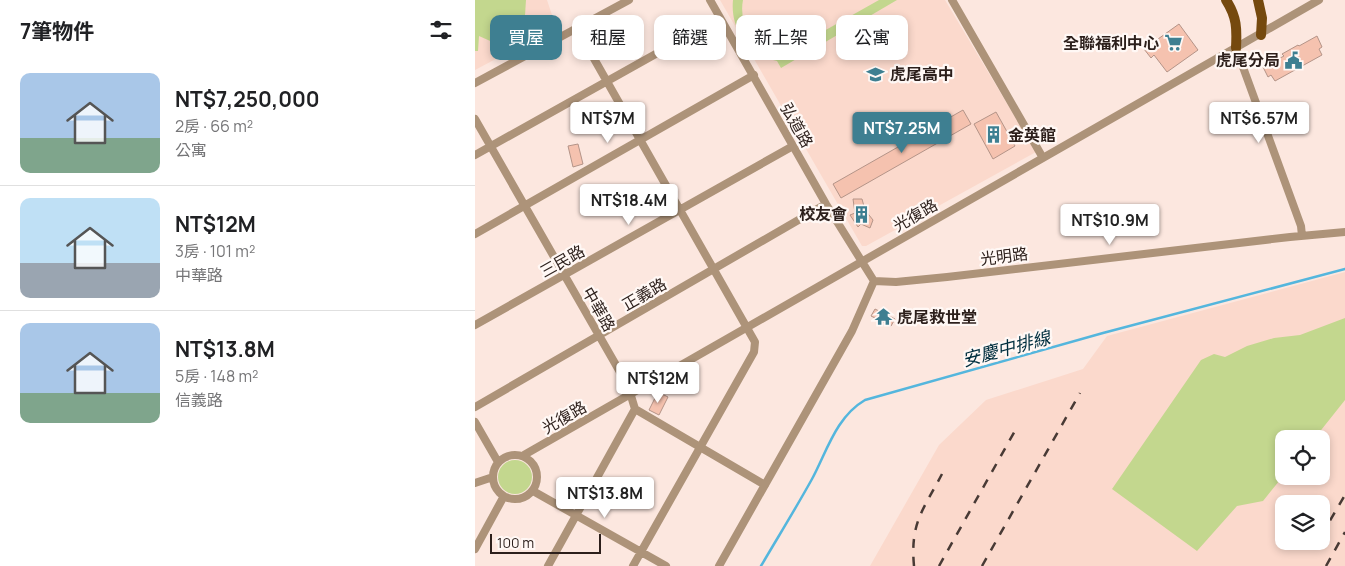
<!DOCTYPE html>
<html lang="zh-TW">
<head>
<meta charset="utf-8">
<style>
	:root { --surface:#fff; --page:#f6f6f6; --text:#202124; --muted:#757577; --line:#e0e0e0; --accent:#3e7f91 }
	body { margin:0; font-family:Manrope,"Noto Sans TC",sans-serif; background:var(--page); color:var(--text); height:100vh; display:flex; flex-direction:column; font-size:19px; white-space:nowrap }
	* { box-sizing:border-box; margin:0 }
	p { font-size:16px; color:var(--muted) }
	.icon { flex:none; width:28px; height:28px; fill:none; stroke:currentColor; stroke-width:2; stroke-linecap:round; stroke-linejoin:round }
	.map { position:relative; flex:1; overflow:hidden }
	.sheet { display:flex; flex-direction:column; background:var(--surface); width:475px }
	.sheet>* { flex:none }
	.banner { position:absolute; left:15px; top:15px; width:475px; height:45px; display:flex; gap:10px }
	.fabs { position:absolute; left:800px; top:430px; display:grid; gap:10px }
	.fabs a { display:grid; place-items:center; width:55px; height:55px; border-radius:10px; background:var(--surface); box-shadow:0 2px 8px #0003; font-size:25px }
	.scale { position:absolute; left:15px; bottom:12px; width:111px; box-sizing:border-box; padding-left:5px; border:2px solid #2c1f1b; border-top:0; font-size:14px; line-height:18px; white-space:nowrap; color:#2c1f1b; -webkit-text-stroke:4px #fff8f5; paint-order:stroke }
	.price { position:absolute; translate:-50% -42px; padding:0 11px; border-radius:5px; background:#fff; color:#222; font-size:16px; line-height:32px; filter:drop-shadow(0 1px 2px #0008) }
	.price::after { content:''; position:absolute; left:50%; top:30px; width:15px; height:11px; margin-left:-8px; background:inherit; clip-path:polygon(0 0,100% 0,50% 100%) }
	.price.current { background:var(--accent); color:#fff }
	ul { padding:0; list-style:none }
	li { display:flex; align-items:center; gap:15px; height:125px; padding:0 20px }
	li+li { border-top:1px solid var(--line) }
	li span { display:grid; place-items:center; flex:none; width:140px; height:100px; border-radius:10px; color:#555 }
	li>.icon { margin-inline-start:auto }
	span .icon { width:60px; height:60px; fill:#fffc; stroke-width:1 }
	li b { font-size:21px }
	h2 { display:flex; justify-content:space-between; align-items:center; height:60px; padding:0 20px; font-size:21px }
	.chip { padding:0 18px; border-radius:10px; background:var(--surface); box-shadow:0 2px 8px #0003; font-size:18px; line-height:45px }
	.chip.current { background:var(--accent); color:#fff }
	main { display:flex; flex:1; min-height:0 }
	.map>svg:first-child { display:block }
	.built { fill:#fbd9cc; fill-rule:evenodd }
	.green { fill:#c3d78e }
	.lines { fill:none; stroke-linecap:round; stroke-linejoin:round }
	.stream { stroke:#54b6dd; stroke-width:2.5 }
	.building { fill:#f5c2af; stroke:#b49488 }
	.minor { stroke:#ad9379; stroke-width:8 }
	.major { stroke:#75490e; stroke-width:10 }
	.rail { stroke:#483a35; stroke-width:2.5; stroke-dasharray:9 9; stroke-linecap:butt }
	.labels { text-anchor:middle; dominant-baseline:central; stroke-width:4.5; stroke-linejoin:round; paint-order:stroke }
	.poi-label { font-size:16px; font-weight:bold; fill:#2c1f1b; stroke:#fff8f5; text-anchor:end }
	.street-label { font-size:16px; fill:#2c1f1b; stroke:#fff8f5 }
	.water-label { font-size:18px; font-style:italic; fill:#002e3e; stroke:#fff8f5 }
</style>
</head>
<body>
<main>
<section class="sheet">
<h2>7筆物件<svg class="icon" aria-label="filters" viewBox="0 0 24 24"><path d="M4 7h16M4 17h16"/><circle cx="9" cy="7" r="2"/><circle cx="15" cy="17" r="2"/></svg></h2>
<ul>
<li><span style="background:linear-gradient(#a9c7e8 65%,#7fa58c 0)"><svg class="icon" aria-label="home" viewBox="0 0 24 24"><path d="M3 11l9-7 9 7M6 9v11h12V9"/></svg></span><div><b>NT$7,250,000</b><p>2房 · 66 m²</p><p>公寓</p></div></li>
<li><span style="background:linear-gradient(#bfe0f5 65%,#9aa5b1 0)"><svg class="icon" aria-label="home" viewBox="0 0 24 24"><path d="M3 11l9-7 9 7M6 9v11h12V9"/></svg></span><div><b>NT$12M</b><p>3房 · 101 m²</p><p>中華路</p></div></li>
<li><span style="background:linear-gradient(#a9c7e8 70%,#7fa58c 0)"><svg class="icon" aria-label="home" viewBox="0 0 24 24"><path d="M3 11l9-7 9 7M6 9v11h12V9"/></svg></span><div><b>NT$13.8M</b><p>5房 · 148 m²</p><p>信義路</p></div></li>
</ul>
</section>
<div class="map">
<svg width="870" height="566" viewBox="0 0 870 566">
	<rect width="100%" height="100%" fill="#fce7df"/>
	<path class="built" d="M0 0H72L81 27 0 70Z
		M245 0H470L561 152 391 246H387Z
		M870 272V566H395L464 445 511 400 608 369 632 336ZM809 439H846V476H809ZM809 504H846V541H809Z"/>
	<path class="green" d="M0 0H51C49 27 52 36 22 44L4 36 3 51H0Z
		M258 0H268C262 31 288 54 317 49L404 0H422L306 68 302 61C274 54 255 30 258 0Z
		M870 318V400L839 439H809V475L788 501 762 506 722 551 637 489 726 360 739 354 750 357 772 346 799 338 825 335Z
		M23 477a17 17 0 1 1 34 0a17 17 0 1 1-34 0Z"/>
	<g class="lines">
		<path class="stream" d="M286 566C303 537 321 508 337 479 352 451 361 417 390 400L628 333 870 269"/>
	</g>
	<path class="building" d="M704 24 723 50 692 72 679 55 676 58 669 49Z
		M842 36 847 47 844 49 847 55 800 81 796 75 793 77 788 67 809 56 807 54 823 45 824 46Z
		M488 110 496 124 366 198 358 184Z
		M521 112 540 146 518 159 499 124Z
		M103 144 108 164 98 167 93 146Z
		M378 199H387L390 210 398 220 395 228 386 224 383 227 375 215 380 213Z
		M400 309 420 319 416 326 396 316Z
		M183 392 193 397 184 415 174 410Z"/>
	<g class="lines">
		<path class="minor" d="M235 0 351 204 399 281 377 331 244 566
			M477 0 568 158
			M101 27 280 342 279 352 158 566
			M761 48 826 226 827 236
			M0 83 154 0
			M0 119 153 386 160 409 290 485
			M0 155 245 18
			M0 234 279 75
			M399 281 421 282 472 277 815 237 870 232
			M0 325 318 146
			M0 407 351 204
			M0 422 23 462
			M18 477a22 22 0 1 1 44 0a22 22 0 1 1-44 0Z
			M49 455 844 0
			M0 483 18 477
			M58 491 191 566
			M0 549 29 496
			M73 566 160 409"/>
		<path class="major" d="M751 0C762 17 762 29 761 48
			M783 0 787 18 786 35"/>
		<path class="rail" d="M846 536 870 495
			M839 548 843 541
			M439 566C435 523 448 510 467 474
			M464 566 541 429
			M507 566 605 393
			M851 566 870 532"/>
	</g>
	<defs>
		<symbol id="supermarket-bare" viewBox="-9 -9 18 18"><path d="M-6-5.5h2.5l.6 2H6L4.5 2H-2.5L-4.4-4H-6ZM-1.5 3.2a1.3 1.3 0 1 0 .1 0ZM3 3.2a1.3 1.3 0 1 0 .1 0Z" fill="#3e7f91" stroke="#fff8f5" stroke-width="2.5" paint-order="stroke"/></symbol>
		<symbol id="civic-bare" viewBox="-9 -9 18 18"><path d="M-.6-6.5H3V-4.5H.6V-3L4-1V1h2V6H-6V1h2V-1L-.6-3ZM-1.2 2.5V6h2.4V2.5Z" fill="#3e7f91" stroke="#fff8f5" stroke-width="2.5" paint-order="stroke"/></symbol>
		<symbol id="school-bare" viewBox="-9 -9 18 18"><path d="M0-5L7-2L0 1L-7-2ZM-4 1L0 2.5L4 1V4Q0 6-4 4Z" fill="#3e7f91" stroke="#fff8f5" stroke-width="2.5" paint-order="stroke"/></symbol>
		<symbol id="building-bare" viewBox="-9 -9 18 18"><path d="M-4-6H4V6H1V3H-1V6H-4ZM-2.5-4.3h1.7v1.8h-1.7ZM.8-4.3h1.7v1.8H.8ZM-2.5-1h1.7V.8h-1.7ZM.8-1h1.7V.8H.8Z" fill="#3e7f91" stroke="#fff8f5" stroke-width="2.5" paint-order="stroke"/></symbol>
		<symbol id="temple-bare" viewBox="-9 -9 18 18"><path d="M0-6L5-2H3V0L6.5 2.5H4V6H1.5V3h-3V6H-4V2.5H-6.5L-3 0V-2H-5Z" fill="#3e7f91" stroke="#fff8f5" stroke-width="2.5" paint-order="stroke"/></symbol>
	</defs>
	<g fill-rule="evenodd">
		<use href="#supermarket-bare" x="686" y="30" width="25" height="25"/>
		<use href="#civic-bare" x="806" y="48" width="25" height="25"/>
		<use href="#school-bare" x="388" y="62" width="25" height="25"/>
		<use href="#building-bare" x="506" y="122" width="25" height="25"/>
		<use href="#building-bare" x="374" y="202" width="25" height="25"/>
		<use href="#temple-bare" x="396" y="304" width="25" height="25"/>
	</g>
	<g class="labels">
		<g class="poi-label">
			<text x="684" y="43">全聯福利中心</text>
			<text x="805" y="60">虎尾分局</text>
			<text x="415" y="74" text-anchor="start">虎尾高中</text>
			<text x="533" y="135" text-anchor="start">金英館</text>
			<text x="372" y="214">校友會</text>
			<text x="422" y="317" text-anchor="start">虎尾救世堂</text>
		</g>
		<g class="street-label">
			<text transform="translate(322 125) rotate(61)">弘道路</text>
			<text transform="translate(440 215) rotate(-30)">光復路</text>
			<text transform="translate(529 256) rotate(-7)">光明路</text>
			<text transform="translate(87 261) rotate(-29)">三民路</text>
			<text transform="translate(169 294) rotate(-30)">正義路</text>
			<text transform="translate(124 309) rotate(60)">中華路</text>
			<text transform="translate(89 417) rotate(-30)">光復路</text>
		</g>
		<g class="water-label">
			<text transform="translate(531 348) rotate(-15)">安慶中排線</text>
		</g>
	</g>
</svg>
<div class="fabs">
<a><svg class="icon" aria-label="locate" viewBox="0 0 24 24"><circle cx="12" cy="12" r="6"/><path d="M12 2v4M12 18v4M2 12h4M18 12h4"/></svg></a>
<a><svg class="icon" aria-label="layers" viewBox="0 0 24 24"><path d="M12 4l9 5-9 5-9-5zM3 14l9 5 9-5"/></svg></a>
</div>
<div class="scale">100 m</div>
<b class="price" style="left:133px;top:144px">NT$7M</b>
<b class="price" style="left:784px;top:144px">NT$6.57M</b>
<b class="price current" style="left:427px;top:154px">NT$7.25M</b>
<b class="price" style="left:154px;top:226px">NT$18.4M</b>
<b class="price" style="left:635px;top:246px">NT$10.9M</b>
<b class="price" style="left:183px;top:404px">NT$12M</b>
<b class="price" style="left:130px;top:519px">NT$13.8M</b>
<div class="banner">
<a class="chip current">買屋</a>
<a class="chip">租屋</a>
<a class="chip">篩選</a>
<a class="chip">新上架</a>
<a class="chip">公寓</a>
</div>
</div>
</main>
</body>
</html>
